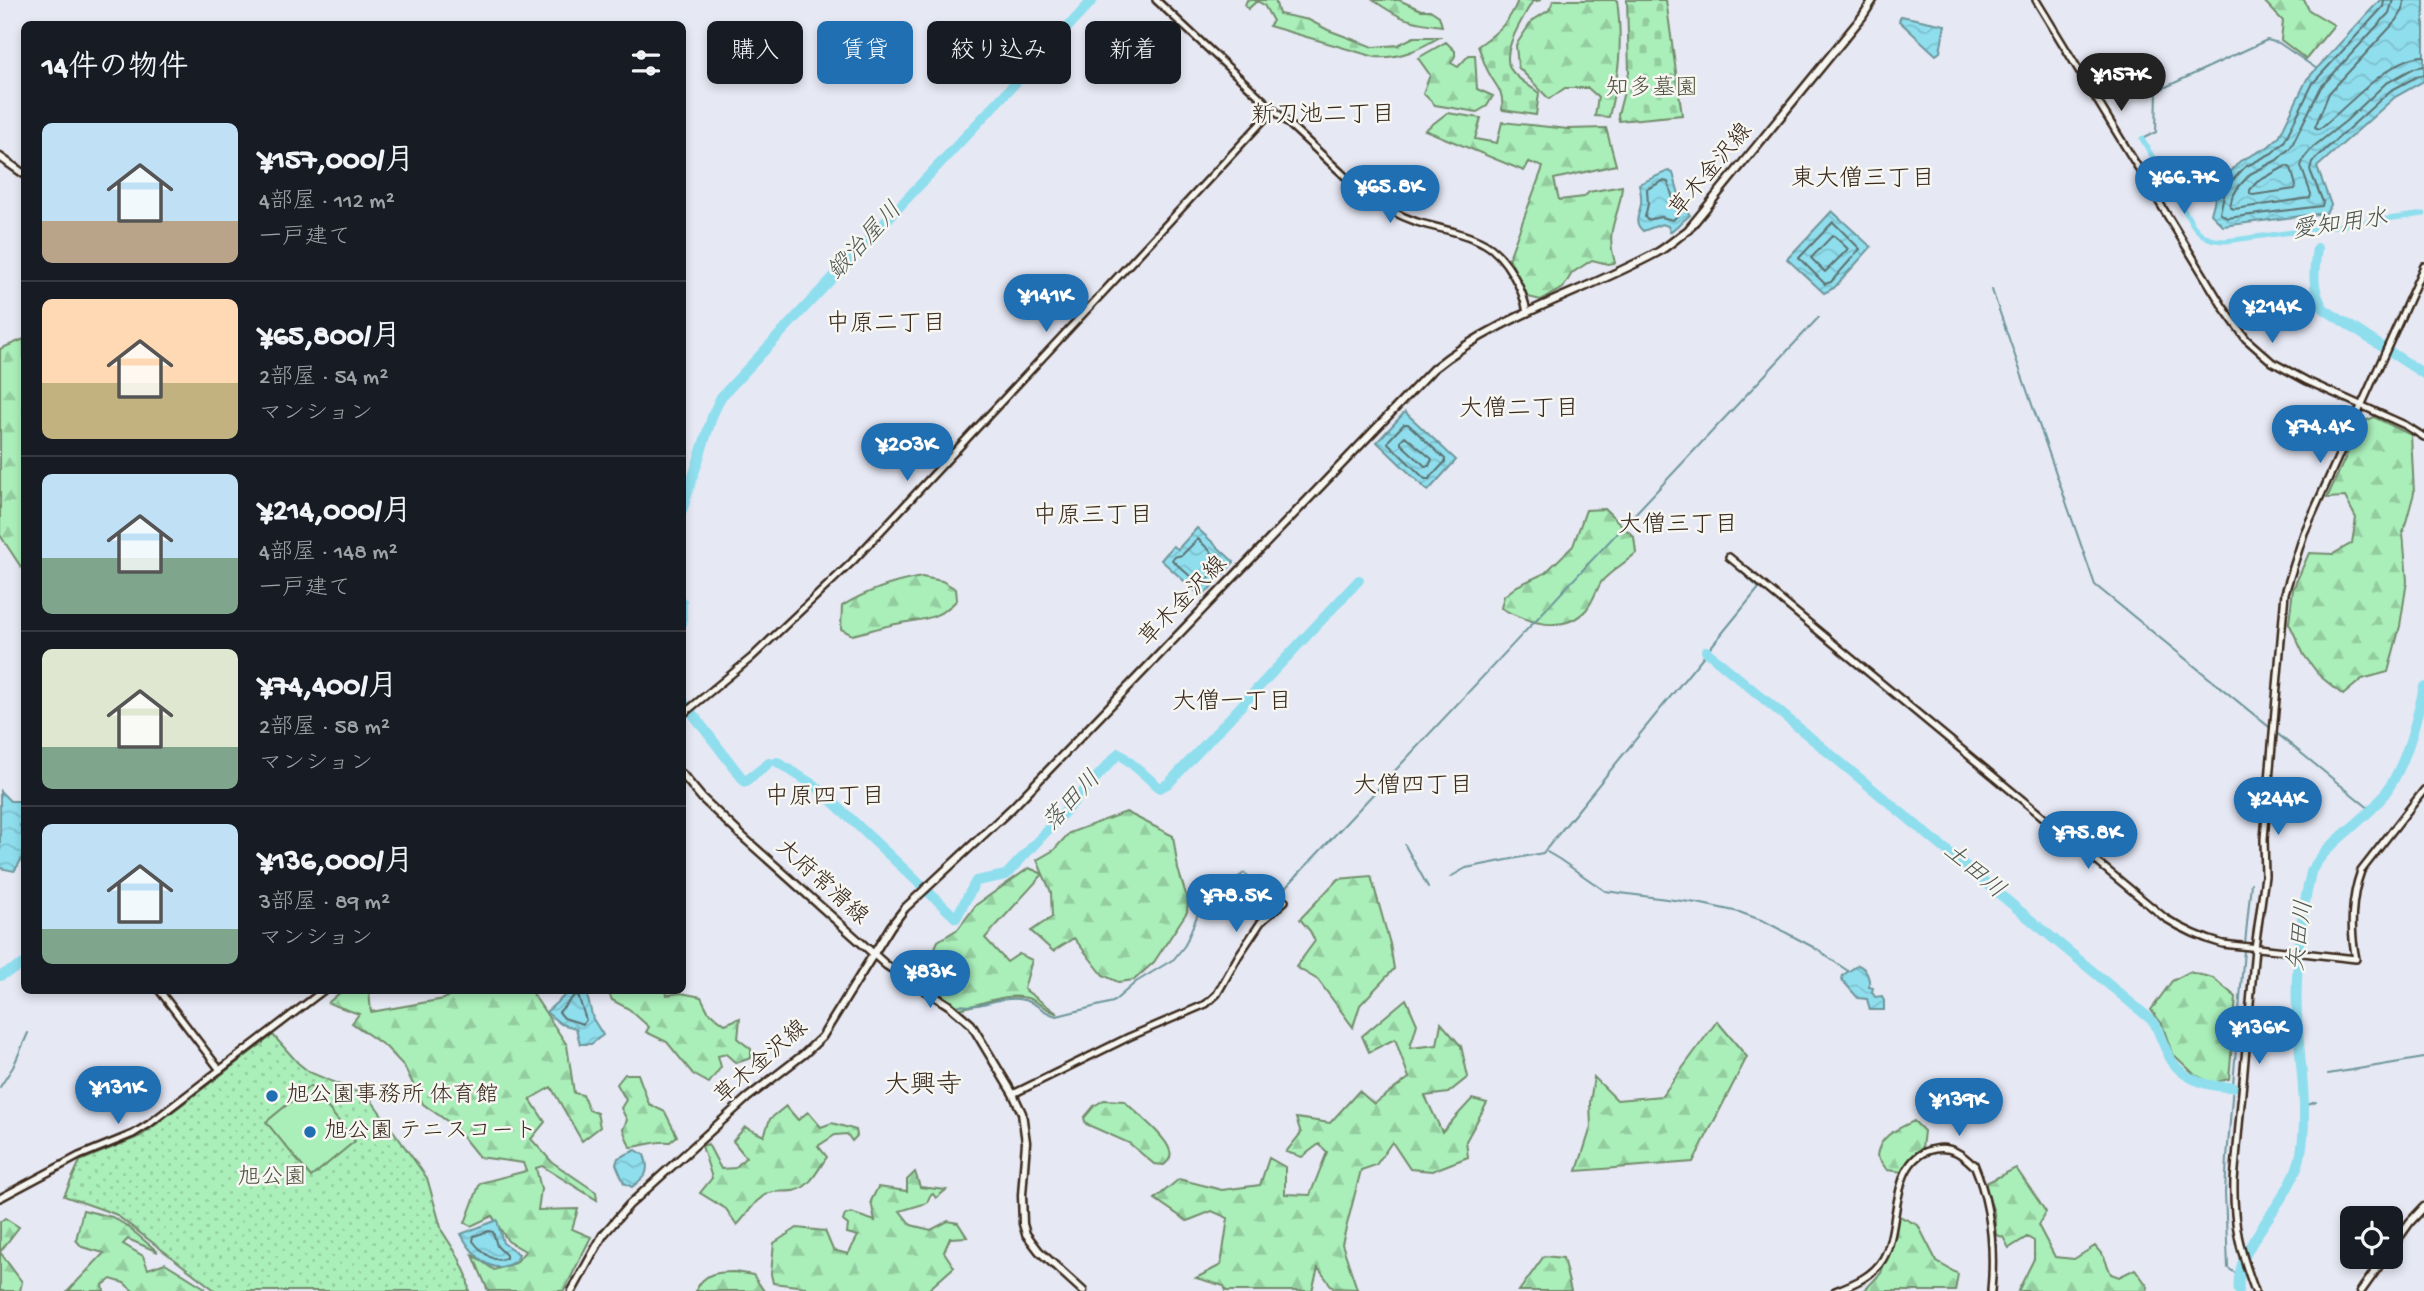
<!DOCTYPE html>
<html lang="ja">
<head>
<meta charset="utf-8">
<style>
	:root { --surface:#171b24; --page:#242831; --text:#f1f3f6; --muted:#9ea1a6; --line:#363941; --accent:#1f6fb2 }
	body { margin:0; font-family:"Gochi Hand","Klee One",sans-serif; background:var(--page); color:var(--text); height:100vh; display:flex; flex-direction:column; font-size:26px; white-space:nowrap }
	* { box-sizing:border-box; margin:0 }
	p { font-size:23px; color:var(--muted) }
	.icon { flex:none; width:38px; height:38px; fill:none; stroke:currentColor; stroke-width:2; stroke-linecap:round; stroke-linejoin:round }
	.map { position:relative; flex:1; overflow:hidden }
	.drawer { position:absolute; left:21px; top:21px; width:665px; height:973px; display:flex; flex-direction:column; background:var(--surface); border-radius:10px; box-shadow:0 4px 10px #0003 }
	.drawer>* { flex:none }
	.top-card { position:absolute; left:707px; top:21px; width:665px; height:63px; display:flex; gap:14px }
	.tools { position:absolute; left:2340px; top:1206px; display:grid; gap:14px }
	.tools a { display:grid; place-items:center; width:63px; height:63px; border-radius:10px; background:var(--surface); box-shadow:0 4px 10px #0003; font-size:35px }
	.price { position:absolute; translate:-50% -60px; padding:0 16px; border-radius:24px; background:var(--accent); color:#fff; font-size:23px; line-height:46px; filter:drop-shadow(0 2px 4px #0008) }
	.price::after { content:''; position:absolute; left:50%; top:42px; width:21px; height:16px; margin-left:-10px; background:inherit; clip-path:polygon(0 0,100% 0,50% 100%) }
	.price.current { background:#222; color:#fff }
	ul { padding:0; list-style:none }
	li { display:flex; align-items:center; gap:21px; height:175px; padding:0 21px }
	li+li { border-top:2px solid var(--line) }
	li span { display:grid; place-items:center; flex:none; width:196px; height:140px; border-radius:10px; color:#555 }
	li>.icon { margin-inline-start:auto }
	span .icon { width:84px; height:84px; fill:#fffc; stroke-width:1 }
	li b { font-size:30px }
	h2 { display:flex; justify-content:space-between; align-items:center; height:84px; padding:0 21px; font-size:30px }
	.tag { padding:0 24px; border-radius:10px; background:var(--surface); box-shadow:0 4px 10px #0003; font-size:24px; line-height:63px }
	.tag.current { background:var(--accent); color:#fff }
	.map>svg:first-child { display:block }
	.forest { fill:url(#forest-firs); stroke:#728c6c; stroke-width:2 }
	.cemetery { fill:url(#cemetery-stones); stroke:#728c6c; stroke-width:2 }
	.park { fill:url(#park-dots); stroke:#728c6c; stroke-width:2 }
	.pitch { fill:#aaefba; stroke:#728c6c; stroke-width:2 }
	.water { fill:url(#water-waves); stroke:#6d969b; stroke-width:2 }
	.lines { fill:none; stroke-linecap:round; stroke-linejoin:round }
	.shore { stroke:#5d7271; stroke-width:2 }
	.stream { stroke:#6d969b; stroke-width:2 }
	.canal { stroke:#8fdeee; stroke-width:5 }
	.river { stroke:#8fdeee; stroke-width:10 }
	.tertiary-casing { stroke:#3b2a1e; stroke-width:10 }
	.secondary-casing { stroke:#3b2a1e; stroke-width:11 }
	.tertiary { stroke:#f6f6f2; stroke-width:5 }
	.secondary { stroke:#f6f6f2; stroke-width:6 }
	.poi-dot { fill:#1f6fb2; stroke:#f6f6f2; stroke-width:2.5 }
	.labels { text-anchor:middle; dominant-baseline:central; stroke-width:5; stroke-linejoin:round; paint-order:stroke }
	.park-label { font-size:23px; fill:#51513d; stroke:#f6f6f2 }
	.street-label { font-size:23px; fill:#3b2a1e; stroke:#f6f6f2 }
	.poi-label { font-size:23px; fill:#3b2a1e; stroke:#f6f6f2; text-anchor:start }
	.neighbourhood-label { font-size:24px; fill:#3b2a1e; stroke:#f6f6f2 }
	.water-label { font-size:24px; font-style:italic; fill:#505752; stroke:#f6f6f2 }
	.quarter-label { font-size:26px; fill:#3b2a1e; stroke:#f6f6f2 }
</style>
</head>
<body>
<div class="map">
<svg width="2424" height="1291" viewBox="0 0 2424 1291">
	<defs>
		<pattern id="forest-firs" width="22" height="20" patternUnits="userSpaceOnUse" patternTransform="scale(1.75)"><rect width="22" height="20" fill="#aaefba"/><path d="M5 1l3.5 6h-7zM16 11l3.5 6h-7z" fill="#93cd9f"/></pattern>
		<pattern id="cemetery-stones" width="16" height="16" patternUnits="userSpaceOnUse" patternTransform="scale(1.75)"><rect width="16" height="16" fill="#aaefba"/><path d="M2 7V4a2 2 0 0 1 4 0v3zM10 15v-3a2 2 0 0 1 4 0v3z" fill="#93cd9f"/></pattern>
		<pattern id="park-dots" width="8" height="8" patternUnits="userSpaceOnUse" patternTransform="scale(1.75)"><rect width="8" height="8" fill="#aaefba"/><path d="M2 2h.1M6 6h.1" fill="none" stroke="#93cd9f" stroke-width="1.8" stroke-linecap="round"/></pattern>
		<pattern id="water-waves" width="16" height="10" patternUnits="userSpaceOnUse" patternTransform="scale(1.75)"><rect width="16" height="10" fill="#8fdeee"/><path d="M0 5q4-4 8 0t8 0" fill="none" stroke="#7cbfcc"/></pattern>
	</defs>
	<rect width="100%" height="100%" fill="#e6e8f4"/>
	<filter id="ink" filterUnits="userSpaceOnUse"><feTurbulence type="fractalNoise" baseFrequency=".0143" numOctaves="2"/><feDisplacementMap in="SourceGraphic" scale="14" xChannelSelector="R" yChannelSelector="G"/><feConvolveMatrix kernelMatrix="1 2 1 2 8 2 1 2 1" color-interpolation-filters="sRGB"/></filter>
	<g filter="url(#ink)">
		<path class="forest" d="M1247 0H1275L1279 14 1309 20 1328 30 1373 47 1398 45 1414 37H1440C1419 49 1400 59 1375 57L1269 26 1273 21 1264 5 1257 1 1248 9 1245 5Z
			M1373 0H1399L1421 10H1430L1439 16 1442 26C1409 22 1400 19 1373 0Z
			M1554 0H1617C1623 46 1619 72 1609 117L1595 116 1598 97 1588 88H1565L1549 99 1518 67 1516 45 1532 21 1549 10Z
			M2263 0H2304L2309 10 2334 25 2306 59 2281 40 2283 21Z
			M1446 42 1455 51V56L1451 63 1458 67 1469 55H1475L1477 89 1493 96 1487 106 1477 112 1435 105 1423 93 1430 75 1418 58Z
			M1447 113 1481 118 1475 139 1497 143 1502 122 1568 129 1606 128 1616 165 1554 179 1559 200 1584 197 1589 192 1622 186C1620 220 1604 225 1615 263L1608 264 1592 260 1572 273 1563 288 1541 300 1528 297 1509 258 1543 167 1529 162 1524 171 1425 130Z
			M24 339V568L21 567 0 535V349Z
			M2374 417 2411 435 2414 493 2403 533 2407 581 2400 626 2388 672 2362 679 2343 695 2320 676 2304 655 2289 623 2293 589 2309 553 2333 554 2352 543 2356 518 2345 497 2327 498 2361 423Z
			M1605 509 1634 537 1636 553C1625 563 1611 571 1602 581 1596 590 1593 602 1586 610 1563 635 1526 622 1501 608L1504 596 1517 586 1545 573 1573 546 1586 510Z
			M922 577 942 581 956 589 957 600C936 622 918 619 891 625 878 628 865 632 852 635L841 629 842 606C868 590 893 582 922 577Z
			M1126 812 1173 836 1178 869 1188 901 1187 912 1154 962 1134 980 1118 982 1103 975 1074 938 1053 951 1031 931 1052 917 1051 892 1043 874 985 938 1007 962 1019 954 1032 960 1024 989 1058 1014C1047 1011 1038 1001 1027 998 1006 992 980 1005 959 1009L919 981 916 968 929 961 938 941 958 929 976 905 1029 868 1043 874 1037 860 1054 850 1069 833Z
			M1371 876 1390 944 1394 969 1360 1005 1353 1027 1318 980 1296 967 1315 941 1310 931 1300 919 1338 879Z
			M2189 972 2213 978 2236 997 2229 1079 2212 1083 2195 1075 2172 1053 2162 1024 2151 1010 2172 981Z
			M342 991H369L371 1012 444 999 455 991H531L567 1045 574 1093 583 1095 589 1110 597 1113 600 1127 582 1141 551 1087 530 1099 545 1122 531 1139 552 1162 596 1192 597 1200 542 1166 536 1168 541 1189 538 1210 578 1209 572 1229 591 1237 564 1291H488L473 1255 494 1270 516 1263 525 1251 508 1241 492 1216 471 1226 465 1223 480 1183 526 1171 523 1163 479 1157 454 1126 423 1104 404 1066 386 1047 352 1023 359 1014 328 1003Z
			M608 991H666L667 995 681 993 701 997 708 1011 725 1024 740 1018 738 1039 751 1049V1058L736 1063 726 1054 718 1056 721 1067 709 1083 693 1074 667 1042 646 1032 649 1027 629 1009 612 1000Z
			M1406 999 1417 1024 1410 1048 1437 1045 1441 1023 1461 1046 1468 1077 1448 1093 1425 1096 1442 1132 1472 1099 1487 1103 1466 1141 1468 1157 1432 1171 1410 1169 1392 1142 1376 1165 1361 1170 1342 1244 1357 1289 1333 1288 1318 1268 1312 1291H1226L1224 1286 1196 1278 1221 1265 1228 1218 1212 1211 1187 1221 1155 1199 1179 1179 1222 1190 1260 1185 1269 1158 1285 1167V1194L1310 1195 1327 1152 1319 1144 1302 1157 1286 1152 1301 1133 1296 1118 1330 1123 1359 1091 1374 1104 1409 1078 1395 1039 1369 1052 1362 1036Z
			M1717 1021 1747 1057 1693 1162 1577 1171 1591 1127 1590 1102 1594 1077 1617 1100 1662 1096Z
			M625 1074H638L649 1104 665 1112 677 1136 670 1142C656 1140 645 1146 630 1147L623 1129 627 1120 621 1108 626 1100 617 1084Z
			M1104 1100 1124 1101C1135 1112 1166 1136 1170 1151 1172 1157 1169 1161 1164 1165L1154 1164 1129 1143 1086 1124 1084 1118 1094 1106Z
			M786 1106 798 1120 808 1112 821 1127 832 1123 856 1130 857 1136 852 1141 847 1134 835 1135 818 1146 827 1157C819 1168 810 1187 797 1190 788 1193 777 1190 769 1193 754 1199 748 1215 737 1225L726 1209 700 1193 712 1178 702 1146 708 1144 721 1169 735 1168 746 1157 733 1141 745 1127 764 1136 770 1119Z
			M1914 1121 1924 1131 1922 1148 1903 1172 1887 1170 1877 1156C1879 1136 1897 1129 1914 1121Z
			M2016 1168 2046 1212 2038 1225 2055 1257 2074 1259 2095 1246 2104 1257 2111 1274 2119 1277 2135 1269 2148 1287 2147 1291H2018L2034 1259V1241L2027 1237 2009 1248 2003 1237 1996 1235 1994 1212 1984 1184Z
			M915 1172 920 1187 946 1190 936 1198 933 1194 930 1196 927 1203 900 1211 911 1225 931 1230 948 1221 958 1223 967 1237 950 1238 944 1252 954 1267 927 1291H805L806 1287 773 1283 771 1274 774 1243 797 1228 825 1231 833 1250 848 1254 858 1236 847 1233 848 1225 843 1221 845 1215 851 1213 875 1221 871 1201 878 1187 907 1191V1180Z
			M83 1210 112 1217 127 1226 158 1252 128 1239 123 1244 143 1256 148 1269 165 1263 205 1288 203 1291H133L124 1283 111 1279 103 1285 104 1291H68L104 1253 82 1247 76 1240Z
			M1899 1216 1918 1225 1937 1262 1958 1274 1955 1291H1864L1881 1273Z
			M5 1218 19 1227 0 1252 22 1282 20 1291H0V1222Z
			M1544 1256 1563 1258 1571 1291H1519Z
			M734 1272 753 1275 764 1291H696C703 1273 717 1272 734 1272Z"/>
		<path class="cemetery" d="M1518 0H1541L1532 2C1524 17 1501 50 1510 68 1515 78 1530 86 1539 93L1536 115 1502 110C1504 90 1497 89 1489 73 1484 65 1482 55 1478 46 1497 33 1510 22 1518 0Z
			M1627 0H1666L1682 115 1619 121 1618 115 1629 72Z"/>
		<path class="park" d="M273 1035 298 1063 309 1072 369 1097 427 1178 442 1231 458 1256 467 1276 469 1291H216L115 1214 64 1196 80 1161 141 1136Z"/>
		<path class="pitch" d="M310 1086 355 1141 311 1177 266 1122Z"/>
		<path class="water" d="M2380 0H2424V81L2395 97 2317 167 2331 205 2326 213 2223 226 2211 214 2217 191 2224 179 2240 161 2268 147 2279 137 2307 79Z
			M1901 16 1945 25 1940 52 1936 55 1899 21Z
			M1668 171 1673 173 1682 205 1690 215 1670 232 1668 226 1662 224 1643 231C1632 221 1640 215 1641 203 1642 197 1640 189 1639 184Z
			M1832 211 1871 247 1834 288 1824 293 1787 259Z
			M1405 412 1456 460 1428 491 1377 442Z
			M1197 528 1234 562 1202 597 1161 560 1173 546 1178 549Z
			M0 791 10 801H24V819L20 825C26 843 27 855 14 871L0 868Z
			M1858 965C1867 968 1870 980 1869 987L1873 988 1872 992 1875 997 1882 996 1884 1001V1010H1870L1867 999 1858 998 1842 980 1843 975Z
			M571 990 586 991 593 1019 603 1035 591 1044H580L576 1028 561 1024 546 1012Z
			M636 1150 644 1155C651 1172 645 1177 632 1187L624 1183 616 1164 618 1158Z
			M497 1220 503 1243 519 1254C517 1261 514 1262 508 1265 488 1275 469 1249 461 1234Z"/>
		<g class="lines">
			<path class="shore" d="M2384 0 2383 7 2313 83 2284 142 2272 153 2245 167 2230 183 2224 195 2220 213 2227 218 2322 206 2323 202 2310 170 2312 162 2390 91 2418 76 2424 75
				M2393 0 2389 13 2321 87 2291 147 2277 160 2250 174 2237 189 2232 198 2230 207 2234 209 2310 198 2311 194 2301 166 2304 158 2313 147 2346 121 2385 84 2414 68 2424 66
				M2404 0 2403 10 2397 20 2329 93 2315 127 2319 129C2347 108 2389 57 2424 56
				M2286 166 2291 168 2296 186 2295 189 2253 195 2250 194V190L2257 182Z
				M1663 181 1668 182 1678 215 1673 220 1661 217 1647 220 1645 217 1648 204 1647 189Z
				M1833 222 1860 249 1831 282 1825 284 1799 258Z
				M1833 235 1848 249 1825 272 1811 258Z
				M1404 424H1408L1445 459V462L1429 479H1425L1388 443 1389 440Z
				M1405 436 1432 459 1429 466H1425L1401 444V440Z
				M1198 539 1222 563 1201 586 1172 560 1174 557 1182 555Z
				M578 995 586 1020 583 1024 564 1018 559 1012 574 996Z
				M489 1231 493 1232 497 1246 506 1255V1258C493 1265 480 1250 473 1241L474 1236Z"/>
			<path class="stream" d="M2142 139 2156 132 2157 91 2267 40 2279 43 2317 69
				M1992 290 2095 585 2371 810
				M1405 845 1428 887
				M1547 852 1559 859 1605 891 1697 903 1739 912 1764 921 1813 947 1848 971
				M1450 877 1466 868 1543 853 1759 588 1742 573
				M2245 944 2251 883
				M959 1005C981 1009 994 997 1018 999 1038 1001 1041 1013 1057 1016L1113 1002 1136 982 1174 959 1185 945 1197 916 1209 899 1244 873 1275 899 1819 317
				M2328 1074 2424 1058
				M0 1087 13 1067 28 1033
				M2302 1107 2316 1102
				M2238 1275 2228 1268 2225 1192 2227 1158 2244 950"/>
			<path class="canal" d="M2142 139 2193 225C2202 237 2211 241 2226 241L2424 214"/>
			<path class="river" d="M2317 248C2314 270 2311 290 2324 309L2424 374
				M682 511 713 414 721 397 1093 0
				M682 602V623
				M1706 651 2154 1022C2160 1034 2165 1051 2173 1063 2187 1081 2211 1087 2233 1087
				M682 700 745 782 769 763
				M777 762 817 787 956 918 976 881 1006 875 1119 753 1160 788 1169 783 1359 580
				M0 976 24 964
				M2239 1291C2233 1244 2292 1204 2301 1153 2309 1108 2299 1060 2297 1015 2295 966 2300 920 2311 872 2324 847 2351 830 2371 810 2403 779 2415 728 2424 687"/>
			<defs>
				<path id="tertiary" d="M1156 0 1364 194C1381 206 1397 215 1417 222 1439 229 1464 232 1485 244 1506 256 1524 290 1527 313
					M2036 0 2223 307 2246 339 2272 362 2307 381 2405 425 2424 437
					M1729 557 2165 918C2184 930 2201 938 2223 944L2356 959C2350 931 2351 898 2361 871L2424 790
					M682 715 751 658 852 562 1273 110
					M159 990 220 1070
					M1013 1094 1129 1037 1206 1004 1217 994 1239 955 1261 922 1285 901
					M0 1198 79 1156 133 1134 149 1124 324 990
					M1835 1291C1854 1284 1873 1276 1883 1259 1902 1227 1888 1157 1935 1149 1951 1146 1962 1154 1973 1165L1974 1164C1991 1205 1995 1247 1991 1291
					M2255 1291C2240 1251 2233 1225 2234 1181L2255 948 2265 876 2264 839 2285 593 2304 533 2424 266"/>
				<path id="secondary" d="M0 157 24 174
					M682 774 702 798 743 837 886 965 950 1006 971 1024 1013 1094 1022 1113 1026 1142 1022 1195 1023 1224 1026 1234 1039 1251 1083 1291
					M2390 1250 2410 1222 2424 1207
					M572 1291 603 1235 629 1205 747 1098 804 1054 822 1037 891 926 905 908 1013 807 1433 369C1499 315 1583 293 1658 252 1668 246 1678 237 1688 230L1862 17 1873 0
					M2361 1291 2386 1256"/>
			</defs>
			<use href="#tertiary" class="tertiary-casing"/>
			<use href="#secondary" class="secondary-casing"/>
			<use href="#tertiary" class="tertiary"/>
			<use href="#secondary" class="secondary"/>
		</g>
	</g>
	<g class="poi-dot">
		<circle cx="272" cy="1096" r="7"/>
		<circle cx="310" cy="1132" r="7"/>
	</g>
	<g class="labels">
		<g class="park-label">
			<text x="1652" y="89">知多墓園</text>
			<text x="272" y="1178">旭公園</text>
		</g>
		<g class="street-label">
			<text transform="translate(1712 171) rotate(-50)">草木金沢線</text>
			<text transform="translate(1184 602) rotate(-46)">草木金沢線</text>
			<text transform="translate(821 883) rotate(42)">大府常滑線</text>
			<text transform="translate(762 1063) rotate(-41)">草木金沢線</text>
		</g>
		<g class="poi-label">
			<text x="286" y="1096">旭公園事務所 体育館</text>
			<text x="324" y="1132">旭公園 テニスコート</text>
		</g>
		<g class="neighbourhood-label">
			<text x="1323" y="116">新刀池二丁目</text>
			<text x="1863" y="180">東大僧三丁目</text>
			<text x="886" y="325">中原二丁目</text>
			<text x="1519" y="410">大僧二丁目</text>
			<text x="1093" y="517">中原三丁目</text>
			<text x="1678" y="526">大僧三丁目</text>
			<text x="1232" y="703">大僧一丁目</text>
			<text x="1413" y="787">大僧四丁目</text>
			<text x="825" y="798">中原四丁目</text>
		</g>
		<g class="water-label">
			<text transform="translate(2340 226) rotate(-8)">愛知用水</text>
			<text transform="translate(866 242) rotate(-47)">鍛治屋川</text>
			<text transform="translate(1073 802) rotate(-47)">落田川</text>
			<text transform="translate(1973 872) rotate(40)">土田川</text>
			<text transform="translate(2302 936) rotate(-83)">矢田川</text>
		</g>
		<g class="quarter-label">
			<text x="923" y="1087">大興寺</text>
		</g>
	</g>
</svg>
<div class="tools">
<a><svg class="icon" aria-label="locate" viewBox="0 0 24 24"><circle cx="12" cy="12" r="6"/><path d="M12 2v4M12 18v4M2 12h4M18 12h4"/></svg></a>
</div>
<b class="price current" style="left:2121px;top:113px">¥157K</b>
<b class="price" style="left:2184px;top:216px">¥66.7K</b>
<b class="price" style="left:1390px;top:225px">¥65.8K</b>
<b class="price" style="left:1046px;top:334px">¥141K</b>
<b class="price" style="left:2272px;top:345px">¥214K</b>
<b class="price" style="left:2320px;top:465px">¥74.4K</b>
<b class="price" style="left:907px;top:483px">¥203K</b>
<b class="price" style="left:2278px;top:837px">¥244K</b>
<b class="price" style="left:2088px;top:871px">¥75.8K</b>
<b class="price" style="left:1236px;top:934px">¥78.5K</b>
<b class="price" style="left:930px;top:1010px">¥83K</b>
<b class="price" style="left:2259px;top:1066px">¥136K</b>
<b class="price" style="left:118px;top:1126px">¥131K</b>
<b class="price" style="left:1959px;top:1138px">¥139K</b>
<div class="top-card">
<a class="tag">購入</a>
<a class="tag current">賃貸</a>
<a class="tag">絞り込み</a>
<a class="tag">新着</a>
</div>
<section class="drawer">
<h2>14件の物件<svg class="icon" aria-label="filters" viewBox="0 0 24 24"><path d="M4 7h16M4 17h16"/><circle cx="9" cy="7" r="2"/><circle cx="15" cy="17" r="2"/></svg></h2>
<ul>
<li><span style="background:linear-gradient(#bfe0f5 70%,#b9a48a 0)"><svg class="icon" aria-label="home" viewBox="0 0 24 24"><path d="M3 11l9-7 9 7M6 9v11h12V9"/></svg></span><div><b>¥157,000/月</b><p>4部屋 · 112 m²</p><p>一戸建て</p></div></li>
<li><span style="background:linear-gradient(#ffd9b3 60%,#c2b280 0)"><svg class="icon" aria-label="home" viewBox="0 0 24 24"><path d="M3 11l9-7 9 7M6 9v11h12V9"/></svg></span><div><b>¥65,800/月</b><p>2部屋 · 54 m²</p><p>マンション</p></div></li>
<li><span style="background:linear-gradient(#bfe0f5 60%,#7fa58c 0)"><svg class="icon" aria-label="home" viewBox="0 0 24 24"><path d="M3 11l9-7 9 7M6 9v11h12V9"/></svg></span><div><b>¥214,000/月</b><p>4部屋 · 148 m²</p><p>一戸建て</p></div></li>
<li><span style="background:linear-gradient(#dfe7d0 70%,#7fa58c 0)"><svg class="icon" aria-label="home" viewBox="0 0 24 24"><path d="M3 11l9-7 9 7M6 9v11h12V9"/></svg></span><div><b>¥74,400/月</b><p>2部屋 · 58 m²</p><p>マンション</p></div></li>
<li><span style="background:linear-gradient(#bfe0f5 75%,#7fa58c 0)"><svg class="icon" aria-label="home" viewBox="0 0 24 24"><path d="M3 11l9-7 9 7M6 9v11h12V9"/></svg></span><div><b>¥136,000/月</b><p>3部屋 · 89 m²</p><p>マンション</p></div></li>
</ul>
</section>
</div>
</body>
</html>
